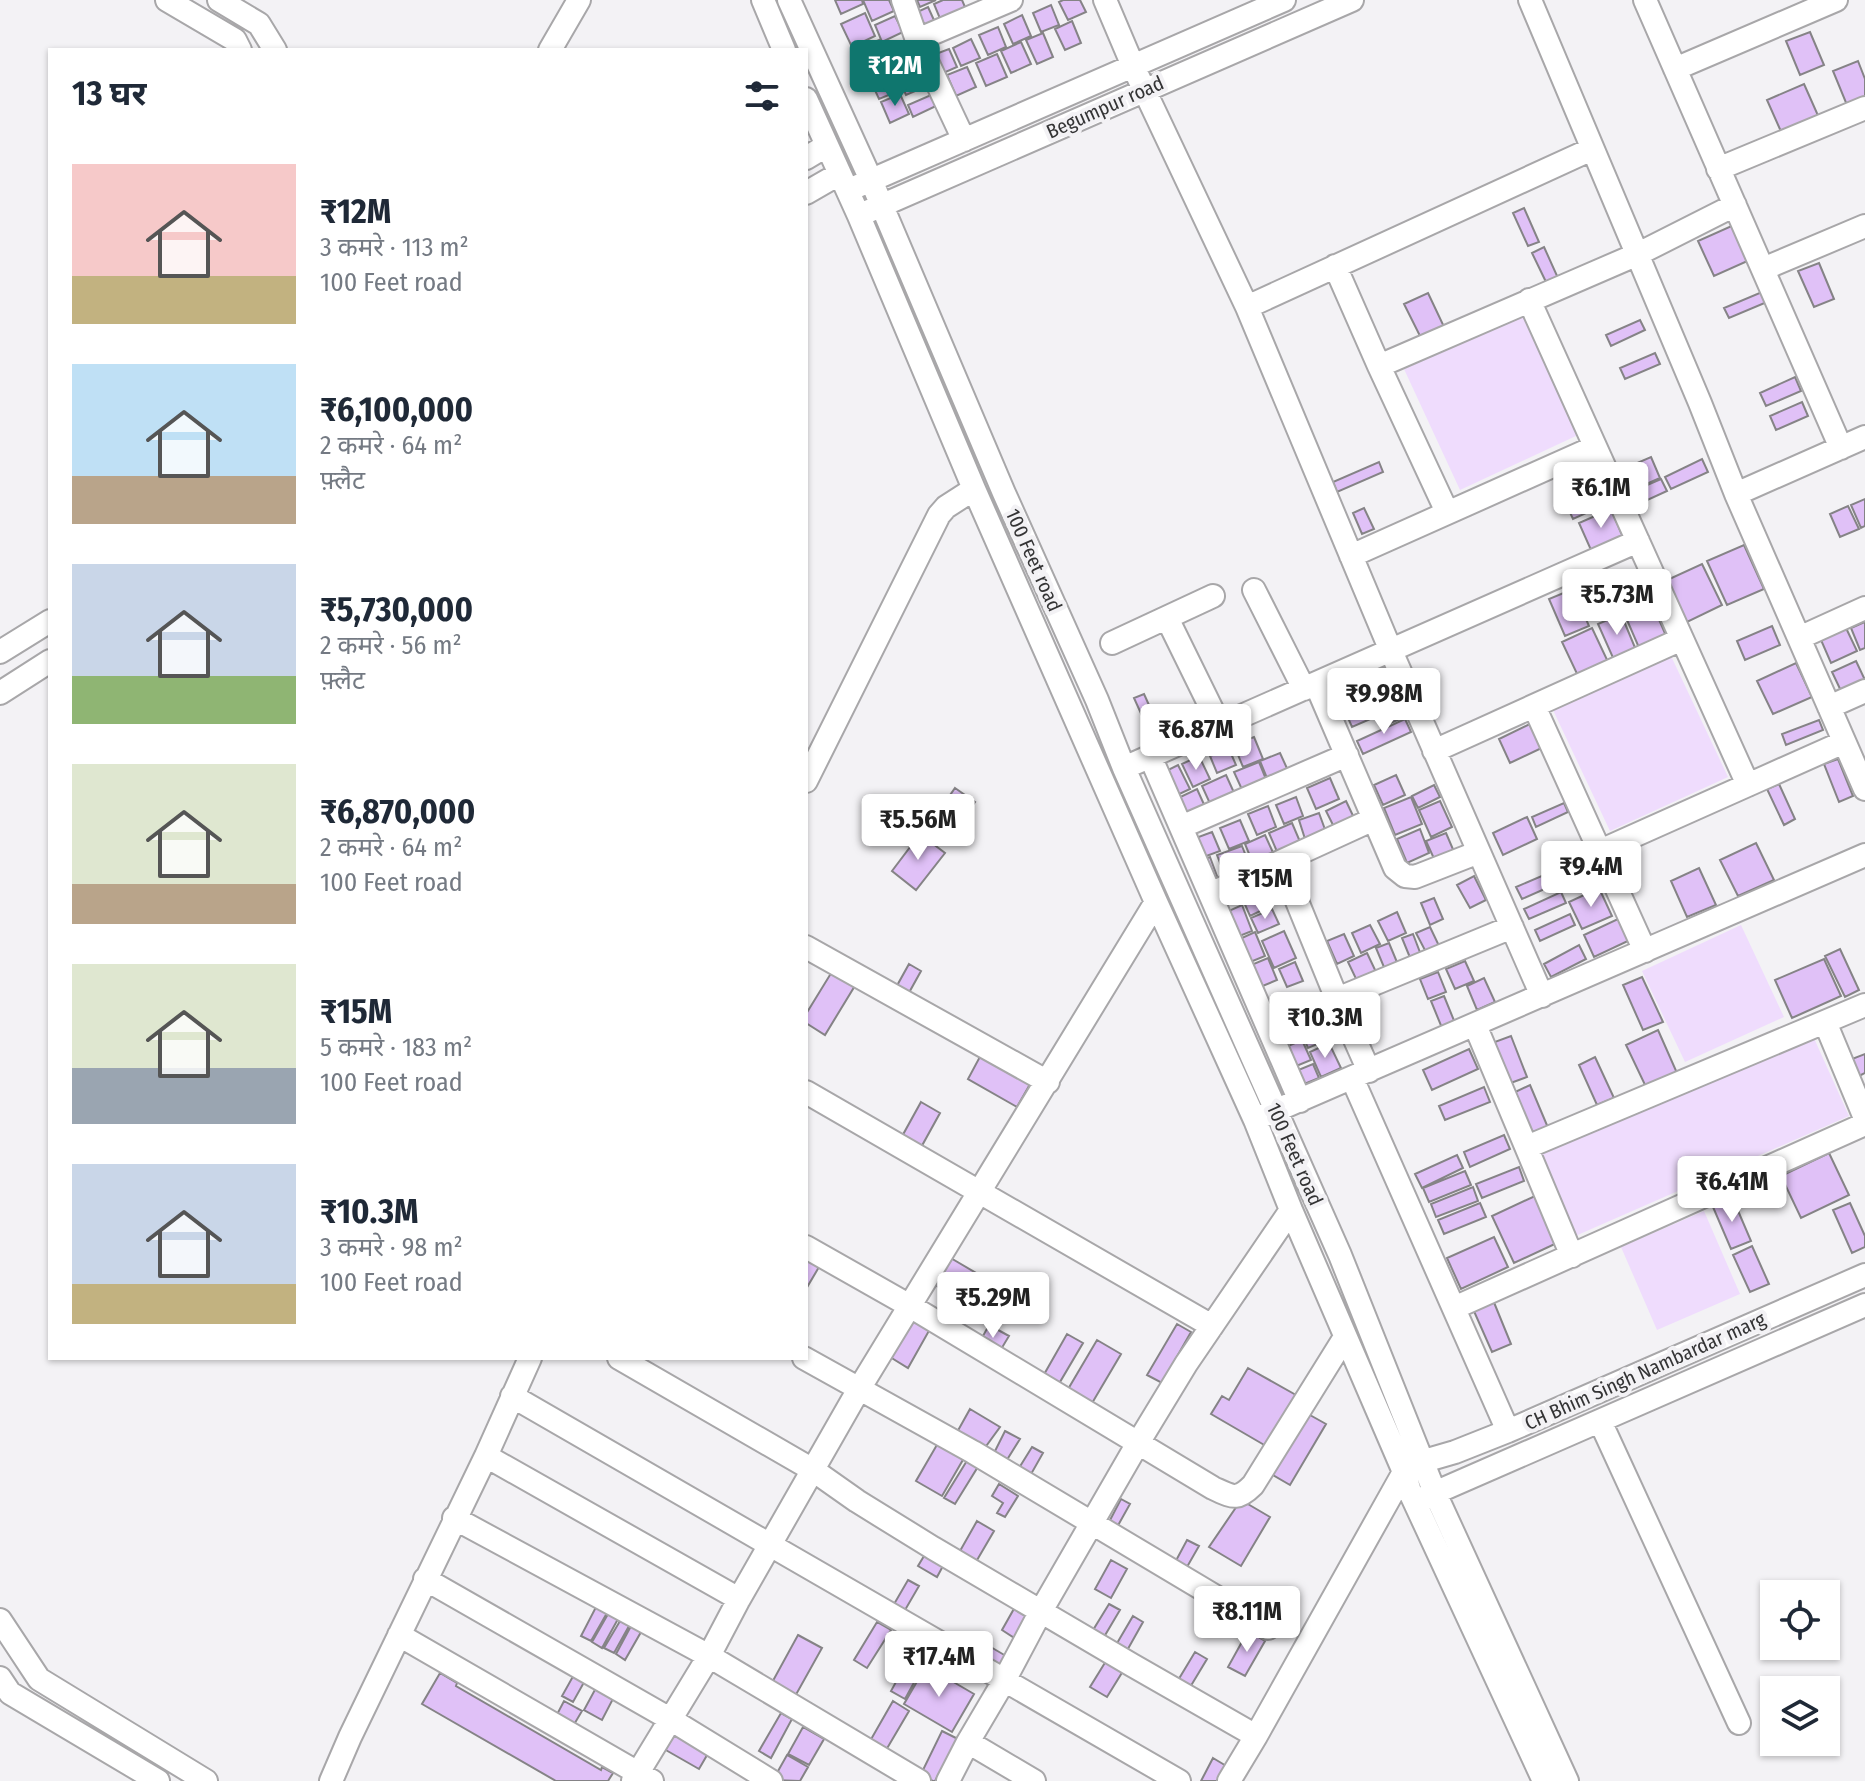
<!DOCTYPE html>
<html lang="hi">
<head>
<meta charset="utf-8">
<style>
	:root { --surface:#fff; --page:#f6f6f7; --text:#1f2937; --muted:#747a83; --accent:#0f766e }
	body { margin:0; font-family:"Fira Sans Condensed","Noto Sans Devanagari",sans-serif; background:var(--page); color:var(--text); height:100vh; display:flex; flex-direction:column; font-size:30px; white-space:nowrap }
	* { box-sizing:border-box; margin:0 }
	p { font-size:26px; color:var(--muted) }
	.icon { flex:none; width:44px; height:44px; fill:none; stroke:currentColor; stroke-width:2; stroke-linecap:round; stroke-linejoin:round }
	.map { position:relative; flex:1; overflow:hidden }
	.panel { position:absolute; left:48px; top:48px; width:760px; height:1312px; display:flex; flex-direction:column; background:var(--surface); border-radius:0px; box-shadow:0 2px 6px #0004 }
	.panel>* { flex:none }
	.tools { position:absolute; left:1760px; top:1580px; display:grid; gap:16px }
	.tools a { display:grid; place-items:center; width:80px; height:80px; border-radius:0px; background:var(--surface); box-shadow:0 2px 6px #0004; font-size:40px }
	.price { position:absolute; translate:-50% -68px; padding:0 18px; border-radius:8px; background:#fff; color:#222; font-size:26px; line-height:52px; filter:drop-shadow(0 2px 4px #0008) }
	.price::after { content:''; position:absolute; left:50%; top:48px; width:24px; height:18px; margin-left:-12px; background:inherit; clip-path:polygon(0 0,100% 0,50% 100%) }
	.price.current { background:var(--accent); color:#fff }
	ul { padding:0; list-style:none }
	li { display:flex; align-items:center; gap:24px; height:200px; padding:0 24px }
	li span { display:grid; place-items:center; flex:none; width:224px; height:160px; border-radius:0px; color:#555 }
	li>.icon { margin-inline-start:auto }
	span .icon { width:96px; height:96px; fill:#fffc; stroke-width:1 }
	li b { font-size:34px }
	h2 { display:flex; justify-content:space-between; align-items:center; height:96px; padding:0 24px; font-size:34px }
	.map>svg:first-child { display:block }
	.green { fill:#efdcfd }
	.building { fill:#e0c1f7; stroke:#858386; stroke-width:2 }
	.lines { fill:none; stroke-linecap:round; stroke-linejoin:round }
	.minor-casing { stroke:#a8a7a9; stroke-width:26 }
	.minor { stroke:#fff; stroke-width:22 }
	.labels { text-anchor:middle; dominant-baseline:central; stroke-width:8; stroke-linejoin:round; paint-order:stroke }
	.street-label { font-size:20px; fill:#343435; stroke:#f3f2f5 }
</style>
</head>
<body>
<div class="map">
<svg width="1865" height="1781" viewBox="0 0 1865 1781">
	<rect width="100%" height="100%" fill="#f3f2f5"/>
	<path class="green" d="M1522 314 1578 435 1460 490 1404 369Z
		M1671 656 1728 777 1610 831 1553 710Z
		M1741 925 1784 1017 1685 1062 1642 971Z
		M1813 1036 1849 1116 1573 1237 1538 1156Z
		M1704 1211 1740 1294 1657 1330 1621 1247Z"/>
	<path class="building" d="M835 0H862L863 4 841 14Z
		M863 0H889L894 11 872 21Z
		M917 0H936L920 7Z
		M943 0H962L968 14 943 26 934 4Z
		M1063 0H1080L1086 12 1068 20 1059 2Z
		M1051 5 1059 25 1041 32 1033 13Z
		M928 7 938 29 923 35 913 14Z
		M865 13 875 36 852 47 841 24Z
		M1022 15 1031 36 1013 44 1004 24Z
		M895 16 903 32 882 42 875 25Z
		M1072 21 1081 43 1065 50 1055 29Z
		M998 27 1006 47 988 55 979 35Z
		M1810 32 1824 65 1800 75 1786 41Z
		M1043 33 1053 57 1037 64 1026 40Z
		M971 39 980 58 961 66 953 48Z
		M879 40 890 64 868 73 857 49Z
		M1021 42 1031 64 1011 73 1001 51Z
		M949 49 957 67 941 74 933 55Z
		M997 54 1007 77 986 86 976 63Z
		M1858 61 1865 79V103L1849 110 1833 71Z
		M967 67 976 87 956 96 947 75Z
		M891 68 901 90 879 99 869 77Z
		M920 70 927 86 906 95 899 79Z
		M1804 84 1820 120 1783 136 1767 100Z
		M900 94 909 114 890 123 881 102Z
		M931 95 936 106 913 117 908 105Z
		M1524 208 1539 242 1528 246 1513 213Z
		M1736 224 1752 259 1714 276 1698 241Z
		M1544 247 1558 278 1547 284 1532 253Z
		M1819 263 1834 299 1814 307 1798 271Z
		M1762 292 1767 302 1729 318 1724 308Z
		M1428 293 1446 331 1423 342 1404 304Z
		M1640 320 1645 330 1611 346 1606 335Z
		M1655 353 1660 364 1625 379 1620 368Z
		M1795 377 1801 391 1766 406 1760 393Z
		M1802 402 1808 416 1776 430 1770 416Z
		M1651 457 1660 478 1624 494 1614 473Z
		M1702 459 1708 472 1671 489 1665 477Z
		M1379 462 1383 472 1337 492 1333 482Z
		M1589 468 1606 504 1573 519 1556 482Z
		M1661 479 1667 491 1630 508 1624 495Z
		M1865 499V526L1861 528 1851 505Z
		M1848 506 1859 529 1840 537 1830 514Z
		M1364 508 1374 529 1362 534 1353 513Z
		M1611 509 1623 537 1591 550 1579 523Z
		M1744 545 1764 589 1727 605 1707 561Z
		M1702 564 1722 605 1685 623 1665 581Z
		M1573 589 1589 626 1565 636 1549 599Z
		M1651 601 1667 638 1640 650 1624 613Z
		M1621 614 1636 650 1614 660 1598 624Z
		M1865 622V648L1860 650 1851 628Z
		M1772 626 1780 645 1745 660 1737 641Z
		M1592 628 1609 664 1579 678 1562 642Z
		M1846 628 1857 651 1831 663 1821 640Z
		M1856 661 1865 680 1842 693 1832 672Z
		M1796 663 1812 697 1773 714 1757 681Z
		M1144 694 1153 714 1143 718 1134 698Z
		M1391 699 1400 719 1381 727 1372 707Z
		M1368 701 1375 717 1352 727 1345 711Z
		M1190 708 1196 720 1162 736 1156 723Z
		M1405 719 1411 732 1363 754 1357 741Z
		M1819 720 1823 730 1786 745 1782 734Z
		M1536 721 1548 745 1510 763 1499 739Z
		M1254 737 1263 759 1243 767 1234 745Z
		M1229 749 1236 765 1217 773 1210 756Z
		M1280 753 1290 775 1269 783 1260 761Z
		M1199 756 1210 779 1193 787 1182 764Z
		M1838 759 1853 796 1839 802 1824 764Z
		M1259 762 1268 784 1244 794 1234 772Z
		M1178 765 1190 789 1173 797 1162 773Z
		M1226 775 1236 797 1212 808 1202 786Z
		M1396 775 1405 795 1383 805 1374 785Z
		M1330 778 1339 799 1316 809 1307 788Z
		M1779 784 1795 819 1784 825 1767 789Z
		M1434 785 1440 797 1418 808 1412 796Z
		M955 788 975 802 948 841 928 827Z
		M1197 789 1207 811 1184 822 1174 800Z
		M1296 797 1303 816 1284 824 1276 805Z
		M1411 797 1422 824 1395 835 1384 808Z
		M1346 801 1356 822 1336 831 1326 811Z
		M1440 801 1452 827 1431 837 1419 810Z
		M1564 803 1568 812 1536 827 1532 817Z
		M1268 806 1276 827 1257 835 1248 814Z
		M1319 813 1327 835 1306 842 1299 820Z
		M1527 817 1537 839 1503 855 1493 833Z
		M1240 820 1249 841 1229 849 1220 828Z
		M1292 823 1301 844 1278 854 1269 833Z
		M1420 829 1429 853 1407 863 1397 839Z
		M1212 832 1220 851 1201 858 1193 839Z
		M1446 833 1455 854 1436 863 1426 841Z
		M920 834 945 853 916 890 892 871Z
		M1265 835 1275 857 1254 866 1245 844Z
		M1756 843 1774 880 1738 896 1720 860Z
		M1242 846 1251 869 1226 878 1217 855Z
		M1588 856 1594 866 1560 881 1556 871Z
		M1210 857 1218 879 1209 882 1201 861Z
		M1699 868 1716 905 1687 917 1671 881Z
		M1551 872 1556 884 1522 899 1516 887Z
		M1474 876 1486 900 1470 908 1457 885Z
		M1599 888 1612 916 1582 929 1569 902Z
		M1264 891 1271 906 1250 916 1243 900Z
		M1561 892 1566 903 1529 919 1524 909Z
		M1434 898 1443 919 1430 925 1421 903Z
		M1242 905 1252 931 1232 939 1222 914Z
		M1272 909 1279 924 1258 933 1251 918Z
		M1397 912 1406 933 1388 941 1378 921Z
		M1570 914 1575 925 1540 941 1535 930Z
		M1620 918 1630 940 1594 957 1584 935Z
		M1370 925 1380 944 1361 953 1352 933Z
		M1430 927 1441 950 1428 956 1416 933Z
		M1284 931 1296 958 1274 968 1262 941Z
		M1255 932 1265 956 1243 965 1233 942Z
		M1344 934 1354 956 1337 964 1327 941Z
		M1413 934 1421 955 1411 960 1402 938Z
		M1389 943 1399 967 1386 972 1376 948Z
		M1579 945 1586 959 1551 977 1544 964Z
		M1840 949 1859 990 1845 997 1825 956Z
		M1367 953 1377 974 1358 983 1348 962Z
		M1268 958 1277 980 1253 990 1244 968Z
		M1824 959 1841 996 1792 1018 1775 980Z
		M1465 961 1474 981 1455 989 1446 969Z
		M1295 962 1303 981 1287 987 1279 969Z
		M909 964 921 971 906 998 894 991Z
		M833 970 856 984 825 1035 806 1023V1014Z
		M1438 972 1446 992 1428 999 1420 979Z
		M1642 977 1663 1022 1643 1030 1623 985Z
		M1484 978 1495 1002 1477 1010 1467 986Z
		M1319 995 1324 1008 1300 1018 1295 1005Z
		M1444 996 1455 1023 1442 1028 1431 1001Z
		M1317 1017 1327 1040 1308 1048 1298 1025Z
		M1294 1022 1301 1037 1278 1047 1271 1032Z
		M1658 1030 1677 1073 1646 1087 1626 1045Z
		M1511 1036 1527 1077 1508 1084 1492 1043Z
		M1302 1040 1311 1060 1289 1069 1281 1049Z
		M1329 1043 1341 1068 1321 1077 1310 1052Z
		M1469 1049 1478 1069 1432 1090 1423 1070Z
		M983 1051 1033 1079 1017 1107 968 1079Z
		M1865 1054V1073L1859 1076 1852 1059Z
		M1595 1057 1614 1098 1597 1105 1579 1065Z
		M1313 1064 1319 1078 1297 1087 1291 1073Z
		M1530 1085 1549 1130 1531 1137 1513 1093Z
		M1484 1087 1490 1102 1445 1120 1439 1106Z
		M921 1102 940 1113 919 1151 900 1140Z
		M1504 1135 1510 1149 1470 1167 1464 1152Z
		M1829 1153 1849 1195 1801 1218 1781 1176Z
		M1457 1155 1463 1168 1422 1188 1415 1174Z
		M1519 1167 1524 1181 1482 1198 1476 1184Z
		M1465 1171 1471 1185 1429 1202 1423 1188Z
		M1473 1187 1478 1201 1436 1217 1431 1204Z
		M1535 1196 1557 1243 1514 1263 1492 1216Z
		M1733 1199 1751 1241 1731 1249 1713 1207Z
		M1480 1203 1486 1217 1444 1234 1438 1220Z
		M1850 1203 1865 1236V1247L1852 1253 1833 1210Z
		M1494 1237 1508 1267 1461 1289 1447 1258Z
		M1752 1246 1769 1284 1750 1292 1733 1255Z
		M949 1257 1000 1287 985 1313 933 1284Z
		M806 1260 819 1267 806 1289Z
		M1493 1300 1511 1344 1492 1352 1473 1309Z
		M912 1319 930 1329 908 1368 890 1357Z
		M1177 1324 1191 1332 1162 1383 1147 1375Z
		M989 1325 1009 1336 997 1356 978 1345Z
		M1067 1334 1083 1343 1057 1387 1042 1378Z
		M1097 1340 1121 1354 1088 1410 1064 1396Z
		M1248 1368 1296 1395 1266 1446 1211 1414 1222 1396 1229 1400Z
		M970 1409 1000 1427 984 1449 956 1434Z
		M1301 1410 1326 1424 1290 1485 1266 1471Z
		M1005 1431 1020 1439 1005 1463 992 1457Z
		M938 1443 964 1458 942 1496 916 1481Z
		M1032 1447 1043 1453 1026 1483 1014 1476Z
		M968 1459 979 1465 955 1504 944 1498Z
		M999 1484 1018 1496 1005 1517 997 1513 1003 1503 992 1496Z
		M1121 1499 1130 1504 1116 1529 1108 1524Z
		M1241 1500 1270 1517 1241 1566 1209 1547Z
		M977 1521 994 1531 973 1567 956 1558Z
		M1187 1540 1199 1546 1183 1574 1172 1568Z
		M924 1556 943 1566 937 1577 918 1566Z
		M1111 1560 1127 1569 1111 1598 1095 1589Z
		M908 1580 919 1586 901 1617 890 1611Z
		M1109 1604 1120 1610 1101 1642 1090 1635Z
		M596 1607 607 1613 591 1641 581 1636Z
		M1015 1607 1030 1616 1016 1639 1002 1630Z
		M608 1614 618 1619 602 1648 592 1642Z
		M1133 1616 1143 1622 1124 1656 1113 1650Z
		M620 1621 629 1626 614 1653 604 1648Z
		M877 1622 891 1630 867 1668 854 1660Z
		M631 1626 641 1632 625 1660 616 1654Z
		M1248 1631 1265 1641 1245 1676 1228 1667Z
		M798 1635 822 1648 793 1700 769 1688Z
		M989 1646 1006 1656 995 1675 978 1665Z
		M914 1649 928 1657 905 1699 891 1691Z
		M1195 1652 1207 1659 1186 1694 1174 1687Z
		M1106 1661 1123 1671 1107 1697 1090 1687Z
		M926 1666 974 1694 952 1732 904 1704Z
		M576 1671 587 1677 573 1702 562 1696Z
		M440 1673 457 1683 456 1686 601 1770 602 1767 613 1773 608 1781H556L422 1704Z
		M597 1686 615 1695 602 1720 584 1710Z
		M564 1701 582 1711 569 1733 552 1724Z
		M893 1701 909 1711 882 1757 866 1748Z
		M781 1713 792 1719 771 1758 759 1751Z
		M803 1727 824 1739 809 1765 788 1754Z
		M675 1730 710 1750 699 1769 664 1749Z
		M942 1731 958 1739 935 1781H933L921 1774Z
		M787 1755 808 1767 800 1781 773 1780Z
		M1213 1758 1228 1767 1220 1781H1201Z"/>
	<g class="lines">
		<defs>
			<path id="minor" d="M167 0 235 40 240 50
				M219 0 259 24 275 50
				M763 0 784 50
				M789 0 871 180 1004 493 1097 700 1124 768 1340 1255 1435 1493 1567 1781
				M903 0 917 40 964 140
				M1105 0 1133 66 1247 307 1391 651 1542 996
				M1530 0 1700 403 1736 494 1865 789
				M1645 0 1841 448
				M917 40 1011 0
				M550 50 579 0
				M1675 69 1836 0
				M806 99 859 216 974 489 1156 902 1255 1120 1291 1210 1404 1472 1410 1492 1544 1781
				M806 158 826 146
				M1718 169 1865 108
				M858 186 1284 0
				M806 193 839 174
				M869 211 1352 0
				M1335 266 1379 366 1447 512
				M1763 269 1865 226
				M1529 300 1748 785
				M1247 307 1592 149
				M1379 366 1638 254 1735 205
				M1736 494 1865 437
				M1351 556 1595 447
				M1254 590 1304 689
				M1167 618 1220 726
				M1799 638 1865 608
				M1112 643 1213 596
				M0 652 50 621
				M1316 684 1395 868 1405 876 1415 877 1479 852
				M0 693 50 661
				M1534 706 1645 951
				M1829 707 1865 691
				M1434 751 1682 639
				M1150 756 1300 1101
				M1124 768 1638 541
				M806 781 939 515 946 507 974 489
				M1181 827 1347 755
				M1600 851 1844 742
				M1281 862 1337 999 1369 1071
				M1210 894 1374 819
				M806 947 1048 1082
				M1337 999 1512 927
				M1825 1022 1865 1118
				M1475 1025 1572 1256
				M1352 1078 1508 1431
				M806 1092 1212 1326
				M1263 1116 1865 855
				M1527 1147 1865 1005
				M806 1247 910 1306 1213 1488C1233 1497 1237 1501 1253 1485L1345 1337
				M1454 1308 1865 1124
				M619 1358 813 1470 857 1501 933 1548 1132 1665 1256 1736
				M804 1358 973 1452 1268 1628
				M512 1396 1179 1781
				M1600 1421 1739 1723
				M486 1456 739 1599
				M1423 1498 1865 1305
				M454 1518 709 1656 919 1781
				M425 1579 670 1719 771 1781
				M0 1620 39 1679 206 1781
				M399 1635 652 1781
				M0 1678 10 1693 158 1781
				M968 1742 1034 1781
				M331 1781 350 1737 486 1456 530 1358
				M633 1781 709 1656 739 1599 859 1389 1156 902
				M948 1781 968 1742 1004 1681 1041 1611 1138 1443 1186 1364 1291 1210
				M1229 1781 1256 1736 1404 1472 1424 1461 1455 1452 1508 1431 1865 1275"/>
		</defs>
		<use href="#minor" class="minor-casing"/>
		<use href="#minor" class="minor"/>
	</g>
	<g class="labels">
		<g class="street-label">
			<text transform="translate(1105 107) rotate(-24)">Begumpur road</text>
			<text transform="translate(1034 560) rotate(66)">100 Feet road</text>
			<text transform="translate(1295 1154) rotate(66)">100 Feet road</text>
			<text transform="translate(1645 1371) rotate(-24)">CH Bhim Singh Nambardar marg</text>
		</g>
	</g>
</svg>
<div class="tools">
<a><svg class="icon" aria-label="locate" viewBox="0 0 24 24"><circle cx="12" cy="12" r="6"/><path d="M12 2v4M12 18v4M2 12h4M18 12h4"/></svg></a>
<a><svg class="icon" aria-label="layers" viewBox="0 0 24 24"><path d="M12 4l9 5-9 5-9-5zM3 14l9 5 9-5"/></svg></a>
</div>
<b class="price current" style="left:895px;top:108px">₹12M</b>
<b class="price" style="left:1601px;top:530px">₹6.1M</b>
<b class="price" style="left:1617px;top:637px">₹5.73M</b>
<b class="price" style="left:1384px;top:736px">₹9.98M</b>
<b class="price" style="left:1196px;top:772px">₹6.87M</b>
<b class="price" style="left:918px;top:862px">₹5.56M</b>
<b class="price" style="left:1591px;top:909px">₹9.4M</b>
<b class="price" style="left:1265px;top:921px">₹15M</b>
<b class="price" style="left:1325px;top:1060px">₹10.3M</b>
<b class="price" style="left:1732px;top:1224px">₹6.41M</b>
<b class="price" style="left:993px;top:1340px">₹5.29M</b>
<b class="price" style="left:1247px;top:1654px">₹8.11M</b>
<b class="price" style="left:939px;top:1699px">₹17.4M</b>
<section class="panel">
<h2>13 घर<svg class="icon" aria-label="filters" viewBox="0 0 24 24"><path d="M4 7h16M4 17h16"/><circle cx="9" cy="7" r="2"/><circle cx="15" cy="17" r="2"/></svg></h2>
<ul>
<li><span style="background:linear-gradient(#f6c9c9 70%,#c2b280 0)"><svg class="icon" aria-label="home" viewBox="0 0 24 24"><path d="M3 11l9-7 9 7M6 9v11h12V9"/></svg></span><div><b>₹12M</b><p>3 कमरे · 113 m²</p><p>100 Feet road</p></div></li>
<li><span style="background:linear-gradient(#bfe0f5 70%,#b9a48a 0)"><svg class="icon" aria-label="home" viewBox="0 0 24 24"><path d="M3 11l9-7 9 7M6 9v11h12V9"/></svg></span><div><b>₹6,100,000</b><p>2 कमरे · 64 m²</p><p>फ़्लैट</p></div></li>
<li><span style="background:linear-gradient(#c9d6e8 70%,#8fb573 0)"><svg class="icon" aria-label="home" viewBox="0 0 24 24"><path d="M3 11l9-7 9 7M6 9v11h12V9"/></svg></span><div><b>₹5,730,000</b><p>2 कमरे · 56 m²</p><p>फ़्लैट</p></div></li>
<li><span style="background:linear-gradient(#dfe7d0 75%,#b9a48a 0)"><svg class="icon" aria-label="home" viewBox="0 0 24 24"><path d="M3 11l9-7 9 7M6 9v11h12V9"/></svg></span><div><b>₹6,870,000</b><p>2 कमरे · 64 m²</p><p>100 Feet road</p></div></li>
<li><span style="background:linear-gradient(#dfe7d0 65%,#9aa5b1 0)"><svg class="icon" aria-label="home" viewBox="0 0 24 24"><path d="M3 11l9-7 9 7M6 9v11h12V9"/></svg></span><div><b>₹15M</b><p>5 कमरे · 183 m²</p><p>100 Feet road</p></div></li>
<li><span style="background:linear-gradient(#c9d6e8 75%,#c2b280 0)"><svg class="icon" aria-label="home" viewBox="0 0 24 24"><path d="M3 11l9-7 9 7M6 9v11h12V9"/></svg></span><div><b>₹10.3M</b><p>3 कमरे · 98 m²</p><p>100 Feet road</p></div></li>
</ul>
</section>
</div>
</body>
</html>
